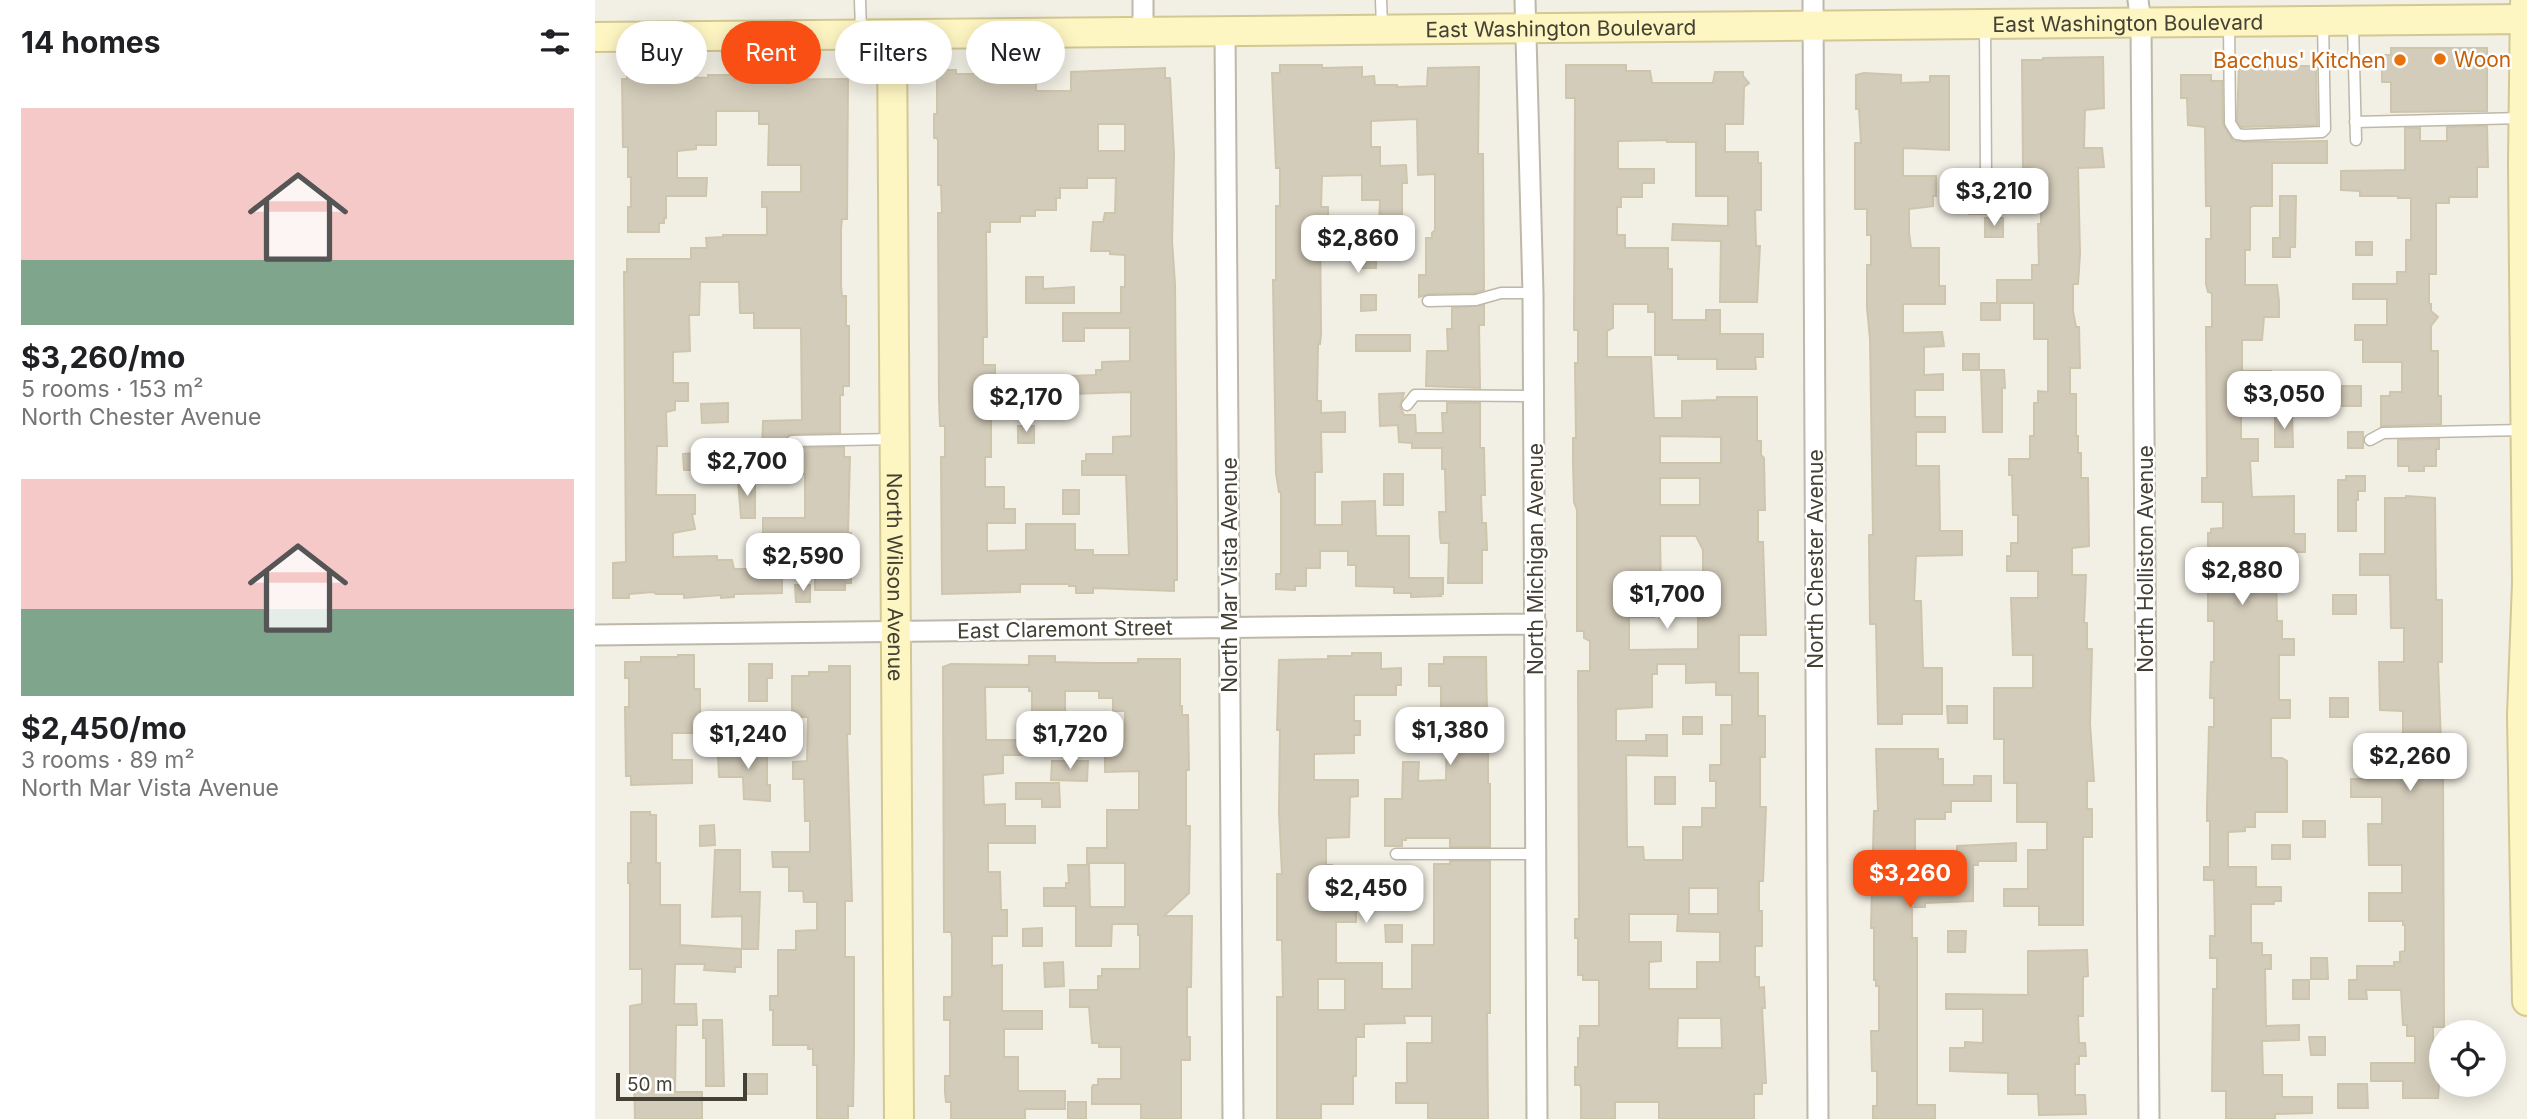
<!DOCTYPE html>
<html lang="en">
<head>
<meta charset="utf-8">
<style>
	:root { --surface:#fff; --page:#f2f2f2; --text:#202124; --muted:#757577; --accent:#fa4f14 }
	body { margin:0; font-family:Inter,sans-serif; background:var(--page); color:var(--text); height:100vh; display:flex; flex-direction:column; font-size:26px; white-space:nowrap }
	* { box-sizing:border-box; margin:0 }
	p { font-size:23px; color:var(--muted) }
	.icon { flex:none; width:38px; height:38px; fill:none; stroke:currentColor; stroke-width:2; stroke-linecap:round; stroke-linejoin:round }
	.map { position:relative; flex:1; overflow:hidden }
	.side { display:flex; flex-direction:column; background:var(--surface); width:595px }
	.side>* { flex:none }
	.banner { position:absolute; left:21px; top:21px; width:665px; height:63px; display:flex; gap:14px }
	.buttons { position:absolute; left:1834px; top:1020px; display:grid; gap:14px }
	.buttons a { display:grid; place-items:center; width:77px; height:77px; border-radius:50%; background:var(--surface); box-shadow:0 4px 18px #0003; font-size:35px }
	.scale { position:absolute; left:21px; bottom:18px; width:131px; box-sizing:border-box; padding-left:7px; border:4px solid #444034; border-top:0; font-size:19px; line-height:24px; white-space:nowrap; color:#444034; -webkit-text-stroke:5px #fff; paint-order:stroke }
	.price { position:absolute; translate:-50% -60px; padding:0 16px; border-radius:14px; background:#fff; color:#222; font-size:23px; line-height:46px; filter:drop-shadow(0 2px 4px #0008) }
	.price::after { content:''; position:absolute; left:50%; top:42px; width:21px; height:16px; margin-left:-10px; background:inherit; clip-path:polygon(0 0,100% 0,50% 100%) }
	.price.on { background:var(--accent); color:#fff }
	ul { padding:0; list-style:none }
	li { display:grid; align-content:center; gap:14px; height:371px; padding:0 21px }
	li span { display:grid; place-items:center; height:217px; border-radius:0px; color:#555 }
	li>.icon { margin-inline-start:auto }
	span .icon { width:126px; height:126px; fill:#fffc; stroke-width:1 }
	li b { font-size:30px }
	h2 { display:flex; justify-content:space-between; align-items:center; height:84px; padding:0 21px; font-size:30px }
	.chip { padding:0 24px; border-radius:32px; background:var(--surface); box-shadow:0 4px 18px #0003; font-size:24px; line-height:63px }
	.chip.on { background:var(--accent); color:#fff }
	main { display:flex; flex:1; min-height:0 }
	.map>svg:first-child { display:block }
	.building { fill:#d4ccba; stroke:#cec5ad; stroke-width:2; fill-rule:evenodd }
	.lines { fill:none; stroke-linecap:round; stroke-linejoin:round }
	.lane-casing { stroke:#bdb8a7; stroke-width:13 }
	.street-casing { stroke:#bdb8a7; stroke-width:23 }
	.secondary-casing { stroke:#d3c894; stroke-width:32 }
	.lane { stroke:#fff; stroke-width:10 }
	.street { stroke:#fff; stroke-width:19 }
	.secondary { stroke:#fef6c2; stroke-width:28 }
	.food-dot { fill:#e8710a; stroke:#fff; stroke-width:2.5 }
	.labels { text-anchor:middle; dominant-baseline:central; stroke-width:5; stroke-linejoin:round; paint-order:stroke }
	.street-label { font-size:21px; fill:#444034; stroke:#fff }
	.food-label { font-size:21px; fill:#c56008; stroke:#fff; text-anchor:start }
</style>
</head>
<body>
<main>
<section class="side">
<h2>14 homes<svg class="icon" aria-label="filters" viewBox="0 0 24 24"><path d="M4 7h16M4 17h16"/><circle cx="9" cy="7" r="2"/><circle cx="15" cy="17" r="2"/></svg></h2>
<ul>
<li><span style="background:linear-gradient(#f6c9c9 70%,#7fa58c 0)"><svg class="icon" aria-label="home" viewBox="0 0 24 24"><path d="M3 11l9-7 9 7M6 9v11h12V9"/></svg></span><div><b>$3,260/mo</b><p>5 rooms · 153 m²</p><p>North Chester Avenue</p></div></li>
<li><span style="background:linear-gradient(#f6c9c9 60%,#7fa58c 0)"><svg class="icon" aria-label="home" viewBox="0 0 24 24"><path d="M3 11l9-7 9 7M6 9v11h12V9"/></svg></span><div><b>$2,450/mo</b><p>3 rooms · 89 m²</p><p>North Mar Vista Avenue</p></div></li>
</ul>
</section>
<div class="map">
<svg width="1932" height="1119" viewBox="0 0 1932 1119">
	<rect width="100%" height="100%" fill="#f2efe4"/>
	<path class="building" d="M1796 48H1892V111L1796 112V82H1787V55H1796Z
		M1508 57 1509 108 1490 110 1489 148H1507L1509 167 1483 168 1485 254 1483 284H1478V311L1481 327H1484L1485 368H1475V394H1481V436H1483V453H1486V478H1493L1494 546 1477 548V575H1491L1489 623H1492V649H1497L1495 724 1499 781H1492V809H1497V837H1488V925H1444V906H1409V889H1433V850H1452V822H1422V783H1409V739H1399V688H1438V655H1418L1416 598H1443V571H1412V556H1416V543H1423V515H1418L1417 475H1414V459H1435V436H1439V403H1443V391L1453 392V339H1439V303H1405V320H1386V303H1402V280H1437V265H1444L1443 224H1446V192H1436L1435 167H1428L1427 60H1448V58Z
		M685 65H727V68L767 67V77L779 76 780 85H802V87L832 86 833 68 884 67 883 154H888L889 290 880 293 833 294 824 297V275H831V238H837V233L840 230V174L823 175 822 119 776 121V147H785V166L811 165 812 183H807V226H784L785 200H767V175L727 176 726 207H733V221H725L726 334 725 344H723L722 401H726V413L750 412V432H726L727 472H720V525H747V502L780 501 781 536H814V578H848V594H845L846 596 816 597V593H799V587L761 586V565H753V551H725V568H711V586H700V590L681 589V574H686V492H684L681 473 678 280H681V206H685V168H681L677 73H685Z
		M971 65H1031V71H1055L1057 83H1118L1120 72H1148V76L1154 83 1149 87 1148 124H1130V152H1163V163H1166V210H1160L1161 246H1165L1162 302H1125L1126 241 1077 240 1078 224 1133 226V196H1101V142H1072V140L1023 141V169H1059V183H1047V197H1026V207H1022V235H1030V248H1073V269H1077V320H1111V310H1125V334H1168V357H1160L1161 369H1122V359H1083V355H1060V312H1053V304H1018V328L1012 331V357H1056L1059 418H1087V401L1122 400V397H1162V441H1166V455L1169 458 1170 510H1163V542H1168L1171 635H1144V673H1163V716H1170V757H1165V807H1171L1168 881H1164V911H1167V946H1160V977H1164V988L1169 987 1170 1008H1167L1171 1083H1167V1094H1159V1119H1064V1102H1020V1119H986V1088L985 1085H980V1067H983V1038H985V1026H1004V980H988V975H983V938H980V919H984L983 671H995V641L989 638V631H982V510L979 502 978 461V438H981L980 363H983V330H979L980 98H971ZM1065 436 1126 437V463H1065ZM1065 478H1105V505H1065ZM1065 536H1101L1108 550V588H1066ZM1059 603H1103V649L1034 650V617H1059ZM1062 664H1091V683L1121 682V695H1137V725H1126V765H1115V781H1121V808H1107V827H1088V860H1049L1048 847H1032L1031 755 1072 756V735H1051V741H1021V709L1057 707V674H1062ZM1094 888H1123V914H1094ZM1034 914H1083L1082 931 1125 932V962H1102V989H1054V962L1066 961V942H1034ZM1083 1018H1126L1127 1048H1082Z
		M1644 66H1721L1722 125 1646 127 1642 121Z
		M570 68V78H575L579 155 577 241 580 284 582 531V580H579V591L498 588V593H481V586H474V584H425V592L347 594 346 457H350V426H345L344 400 343 213H347L346 185H343V141L342 138H339V114H342V70H361V74H390V83L441 84V91H476V72ZM503 124H530V151H503ZM492 178H521L520 213H510L508 222H498L496 251H515V254L530 255V287H526V313H468V341H489V328H535V361L507 362V370H501V375L476 376 477 394 536 392V436L518 437V454H491V461H487V475H531L534 555H498V550H480V524H431V550L392 551V523H420V509H409V487H390V457H396V400H398L400 386V365H388V337H392L391 232H395V222H425V216H440V210H461V198H465V188H492Z
		M1269 73 1306 75V83L1335 82V76H1354V150L1308 148V176H1341V196H1338V206L1314 209V232L1316 248H1344V286H1350V304H1308V333L1347 332 1349 346 1329 347V375L1348 374V390H1320V417H1350V432H1321V466H1344L1345 531H1367V555L1321 556 1319 601H1326L1328 668H1347V714H1307V724H1283L1281 624H1275L1274 535H1278L1277 467 1275 339 1272 308V265H1276V235H1272V209H1260V143H1266L1264 109H1261V75Z
		M32 75 113 78V75H139V80L253 79 252 219H247L246 229V286L247 296H251V326H254V386H248V395H245V433L197 434 193 435 190 440 191 445 196 448 249 447V457H255L253 533H256V583H250V590H220V552H208V534H168V518H210V474H208V453H167L168 421 207 420 206 328H159V313H145L144 282H105L104 315H94L95 351 78 352V383H93V401H80V410L71 412 72 446H62L61 495H100V514H97L100 529 78 533V557L122 556V560H137L139 569H187V593L139 594V597L126 598V595L89 598V594H61L58 592 34 594V598H18V563L31 562 29 272H32V259H96V248H112L111 238 128 237V235H172V207H167V192H206V165H173L174 124H164V111H121V145H101V149L82 151V178H112L111 196H71V218H69V223H64V232H33V207H36V177H33V147H28L27 79H32Z
		M1586 75H1616V81H1627L1628 124 1638 141 1649 142 1732 141V163H1677V206H1658L1655 208V250H1650V285H1682L1684 301V317H1669L1667 340H1647V371H1676V385H1652V405H1646V439H1663V461H1655L1657 497 1699 496V534H1710V552H1697V570H1681L1682 621H1687V639H1699V655H1684V700H1695V718H1676V758H1687L1692 761V812H1660V827H1650V831L1633 832V867H1661V887H1686V901H1679V904H1656V943H1667V955H1676V969H1670L1671 1026 1704 1025V1040L1667 1041 1668 1075H1687V1097H1717V1113L1680 1114V1119H1631V1091H1617L1618 989H1622V958H1615V936H1620L1619 880H1609V867H1615V821H1612V807L1614 727H1619V698H1615L1616 662H1619V621H1613V533H1616V529L1628 528V502H1607V478H1612L1611 327H1617V293L1613 292 1611 284V239H1616V206H1611L1610 127 1593 125 1592 98H1586Z
		M1892 126 1893 167H1882V197H1854V203H1841V274H1834V304H1836V311L1843 317 1836 326V351H1843V396H1846V424L1786 426V396H1795V392H1807V362H1768V340H1760V325H1792V299H1758V284H1802V272H1811V240H1816V198H1803V196H1765V191L1746 190V171L1810 170V128H1825V141H1852V127Z
		M1373 196H1391L1392 214H1374Z
		M1685 196H1701L1700 247H1695V257H1678V238H1685Z
		M1390 218H1408V237H1390Z
		M1761 242H1777V255H1761Z
		M765 253H781V268H765Z
		M431 277H448V289L479 287V303H431Z
		M766 295H781V310L766 311Z
		M889 305V325H884L885 388 831 386 832 351H853L852 329H857V308Z
		M761 335H815V351H761Z
		M1368 354H1384V370H1368Z
		M1386 370H1409L1410 388H1407V432H1388Z
		M1746 386H1766V406H1746Z
		M809 393 805 407 809 415H820L821 433H848L847 413H852V403H885V448H889L890 495H886L887 523H891L892 550H887V583H853L854 543H846L845 537 844 512H851L850 469H847V448H817V443L804 442 803 425 785 426 784 394Z
		M133 403V422L107 423 106 404Z
		M1680 415H1697L1698 447H1680Z
		M423 426H439V443H423Z
		M1753 432H1768V448H1753Z
		M1844 439V449H1841V466H1829V471H1814V466H1803V440Z
		M103 453 104 470H89L88 454Z
		M789 474H808V505H789Z
		M1751 476H1770V491H1763V500H1761V531H1743V480H1751Z
		M143 479H160V518H146Z
		M468 490H484V514H468Z
		M1811 496 1840 498 1841 600H1847V662H1843L1846 743H1841V770H1848L1849 1027H1838V1058H1846L1843 1098H1808V1081H1776V1063H1820V1036H1812V1025H1808L1806 990H1771L1772 999H1754V980H1762V966H1799V962H1805V952L1810 951V925H1808V921H1774V893H1807V865H1774L1773 824H1787V797H1756V779H1777V744H1808V711L1785 710 1784 662H1809V628H1796L1795 575H1765V554H1790V498H1811Z
		M200 585H215V602H201Z
		M1738 595H1761V614H1738Z
		M757 653H786V669L806 668V685H801V695H759V721H765V735H759V753L719 754V780H763V796L755 797 754 837 731 838V865H737L738 905H761V922H741V963H787V989H817V945H839V864H855V861H895V1013H892L893 1119H833V1103H801V1083H812V1043H837V1016H809L810 1023 769 1024V1037H761V1076H758V1104H726V1119H682V997H688L687 940H682V874H687L684 813 685 730H682L684 660 733 659V656H757ZM723 979H750V1010H723Z
		M83 655H99V689H105V733H77V760H97V783L36 785V776H31L30 707H34V678H30V662H46V657H83Z
		M434 656H460V662L501 663H543V659H585V706H587V715H593L594 770H591V826H595L594 893 569 916H597L596 987H592V1037H595V1060H586V1119H546V1104H497V1087L498 1085H503V1079H526V1047H504V1043H497L494 1007H475V990H503V976H507V969H545V935H543V924H517L516 946H481V906H449V888H471V883H474L473 865H494L495 907H530V863H492V848H512V810H544V771L510 772V744L530 742V711H518V698H504V691H470V717H458V739H437V691H434V687H390L391 740H428V755H408V773L388 775 389 805 410 804V826H440V843H393V872H405L406 910H412V936H397V966L407 965V1011H447V1029H409V1057H423V1091H470V1109H430V1119H356V1102H351L350 1092V1076H355V1020H349V997H356L357 994V938L356 932H349L348 667 356 664 434 665Z
		M849 657H891L892 716H888V744H893V784H895V847H855V838H811V840H807V846H790V799H807L808 762H824L823 781 851 780 852 727H843V713H846V686H834V664H849Z
		M154 664H177V678H172V701H154Z
		M234 666H255V734H252L257 901H250V957H259V1052L258 1106H253V1119H222V1065H218V1049H213V1045H178V1010H175V996H183V950H201V931L222 930V902H209L208 891H194V867H178L177 852H215V821H210L209 779H198V762L212 761 213 717H197V676H214V672H234Z
		M1735 698H1753V717H1735Z
		M1352 706H1372V723H1353Z
		M1088 717H1107V734H1088Z
		M150 744H172V785H175V801L149 799 148 777H124L123 754H150Z
		M1281 749H1343V759H1348V785H1379V776H1396V801H1356V812H1350V819H1320V851L1332 852V888H1362V846L1421 843V861H1383V865H1378V901L1330 903V907H1317V938H1322V1105H1340V1119H1278V1106H1282V1071H1277L1276 1031H1284V986H1281V980H1279V928H1276L1279 811H1283Z
		M457 761H493L492 781 456 780Z
		M1060 777H1080V804H1060Z
		M421 783H464L465 807H447V799H421Z
		M36 812H55V815H61V863H65V905H85V945L146 949V967H140V972L109 970 110 964H80L79 1004H101L102 1025H81L80 1092H107V1119H40L39 1078H35V1006L47 1004V969H35V883H33V863H36Z
		M1708 821H1730V837H1708Z
		M119 825 120 845 105 846V826Z
		M1677 845H1695V859H1677Z
		M120 850H145V892H165L163 949H147V916L117 917Z
		M767 883H786V901L767 902Z
		M790 925H807V942H791Z
		M447 928V946H428V929Z
		M1353 931H1371L1370 952H1353Z
		M1492 950 1493 976 1488 977V1016H1483L1484 1043H1490L1491 1056H1484V1064H1480V1095H1490L1491 1114 1444 1115 1443 1094H1413V1073L1355 1071V1048H1370V1042L1388 1043V1009H1351V994L1433 995V951Z
		M1716 958H1732L1733 979H1716Z
		M468 962 469 986 450 987 449 963Z
		M1698 980H1714V999H1698Z
		M108 1020H127L129 1086H111V1038H108Z
		M1714 1037H1730V1055H1716Z
		M151 1074H172V1094H151Z
		M1743 1084H1772L1773 1108H1743Z
		M473 1102H491V1119H473Z"/>
	<g class="lines">
		<defs>
			<path id="lane" d="M265 0 266 31
				M786 0 787 26
				M1634 23 1635 123 1642 134 1649 135 1727 132 1730 129 1728 22
				M1390 25 1391 177
				M1758 25 1761 140
				M1760 122 1928 118
				M833 301 881 300 906 293H938
				M812 405 820 395 939 396
				M1775 440 1788 433 1927 430
				M197 441 299 439
				M801 854H941"/>
			<path id="street" d="M930 0 938 293 942 1119
				M1218 0 1223 1119
				M1543 0 1546 23 1554 1119
				M548 31V0
				M630 31 638 1119
				M0 635 941 624"/>
			<g id="secondary">
				<path d="M1930 3 1928 163 1932 583 1927 715 1932 1001"/>
				<path id="s1" d="M297 35 304 1119"/>
				<path id="s2" d="M0 37 1932 19"/>
			</g>
		</defs>
		<use href="#lane" class="lane-casing"/>
		<use href="#street" class="street-casing"/>
		<use href="#secondary" class="secondary-casing"/>
		<use href="#lane" class="lane"/>
		<use href="#street" class="street"/>
		<use href="#secondary" class="secondary"/>
	</g>
	<g class="food-dot">
		<circle cx="1845" cy="59" r="7"/>
		<circle cx="1805" cy="60" r="7"/>
	</g>
	<g class="labels">
		<g class="street-label">
			<text stroke="none"><textPath href="#s2" startOffset="1533">East Washington Boulevard</textPath></text>
			<text stroke="none"><textPath href="#s2" startOffset="966">East Washington Boulevard</textPath></text>
			<text transform="translate(940 559) rotate(-90)">North Michigan Avenue</text>
			<text transform="translate(1220 559) rotate(-90)">North Chester Avenue</text>
			<text transform="translate(1550 559) rotate(-90)">North Holliston Avenue</text>
			<text transform="translate(634 575) rotate(-90)">North Mar Vista Avenue</text>
			<text stroke="none"><textPath href="#s1" startOffset="542">North Wilson Avenue</textPath></text>
			<text transform="translate(470 629) rotate(-1)">East Claremont Street</text>
		</g>
		<g class="food-label">
			<text x="1859" y="59">Woon</text>
			<text x="1791" y="60" text-anchor="end">Bacchus' Kitchen</text>
		</g>
	</g>
</svg>
<div class="buttons">
<a><svg class="icon" aria-label="locate" viewBox="0 0 24 24"><circle cx="12" cy="12" r="6"/><path d="M12 2v4M12 18v4M2 12h4M18 12h4"/></svg></a>
</div>
<div class="scale">50 m</div>
<b class="price" style="left:1399px;top:228px">$3,210</b>
<b class="price" style="left:763px;top:275px">$2,860</b>
<b class="price" style="left:1689px;top:431px">$3,050</b>
<b class="price" style="left:431px;top:434px">$2,170</b>
<b class="price" style="left:152px;top:498px">$2,700</b>
<b class="price" style="left:208px;top:593px">$2,590</b>
<b class="price" style="left:1647px;top:607px">$2,880</b>
<b class="price" style="left:1072px;top:631px">$1,700</b>
<b class="price" style="left:855px;top:767px">$1,380</b>
<b class="price" style="left:153px;top:771px">$1,240</b>
<b class="price" style="left:475px;top:771px">$1,720</b>
<b class="price" style="left:1815px;top:793px">$2,260</b>
<b class="price on" style="left:1315px;top:910px">$3,260</b>
<b class="price" style="left:771px;top:925px">$2,450</b>
<div class="banner">
<a class="chip">Buy</a>
<a class="chip on">Rent</a>
<a class="chip">Filters</a>
<a class="chip">New</a>
</div>
</div>
</main>
</body>
</html>
